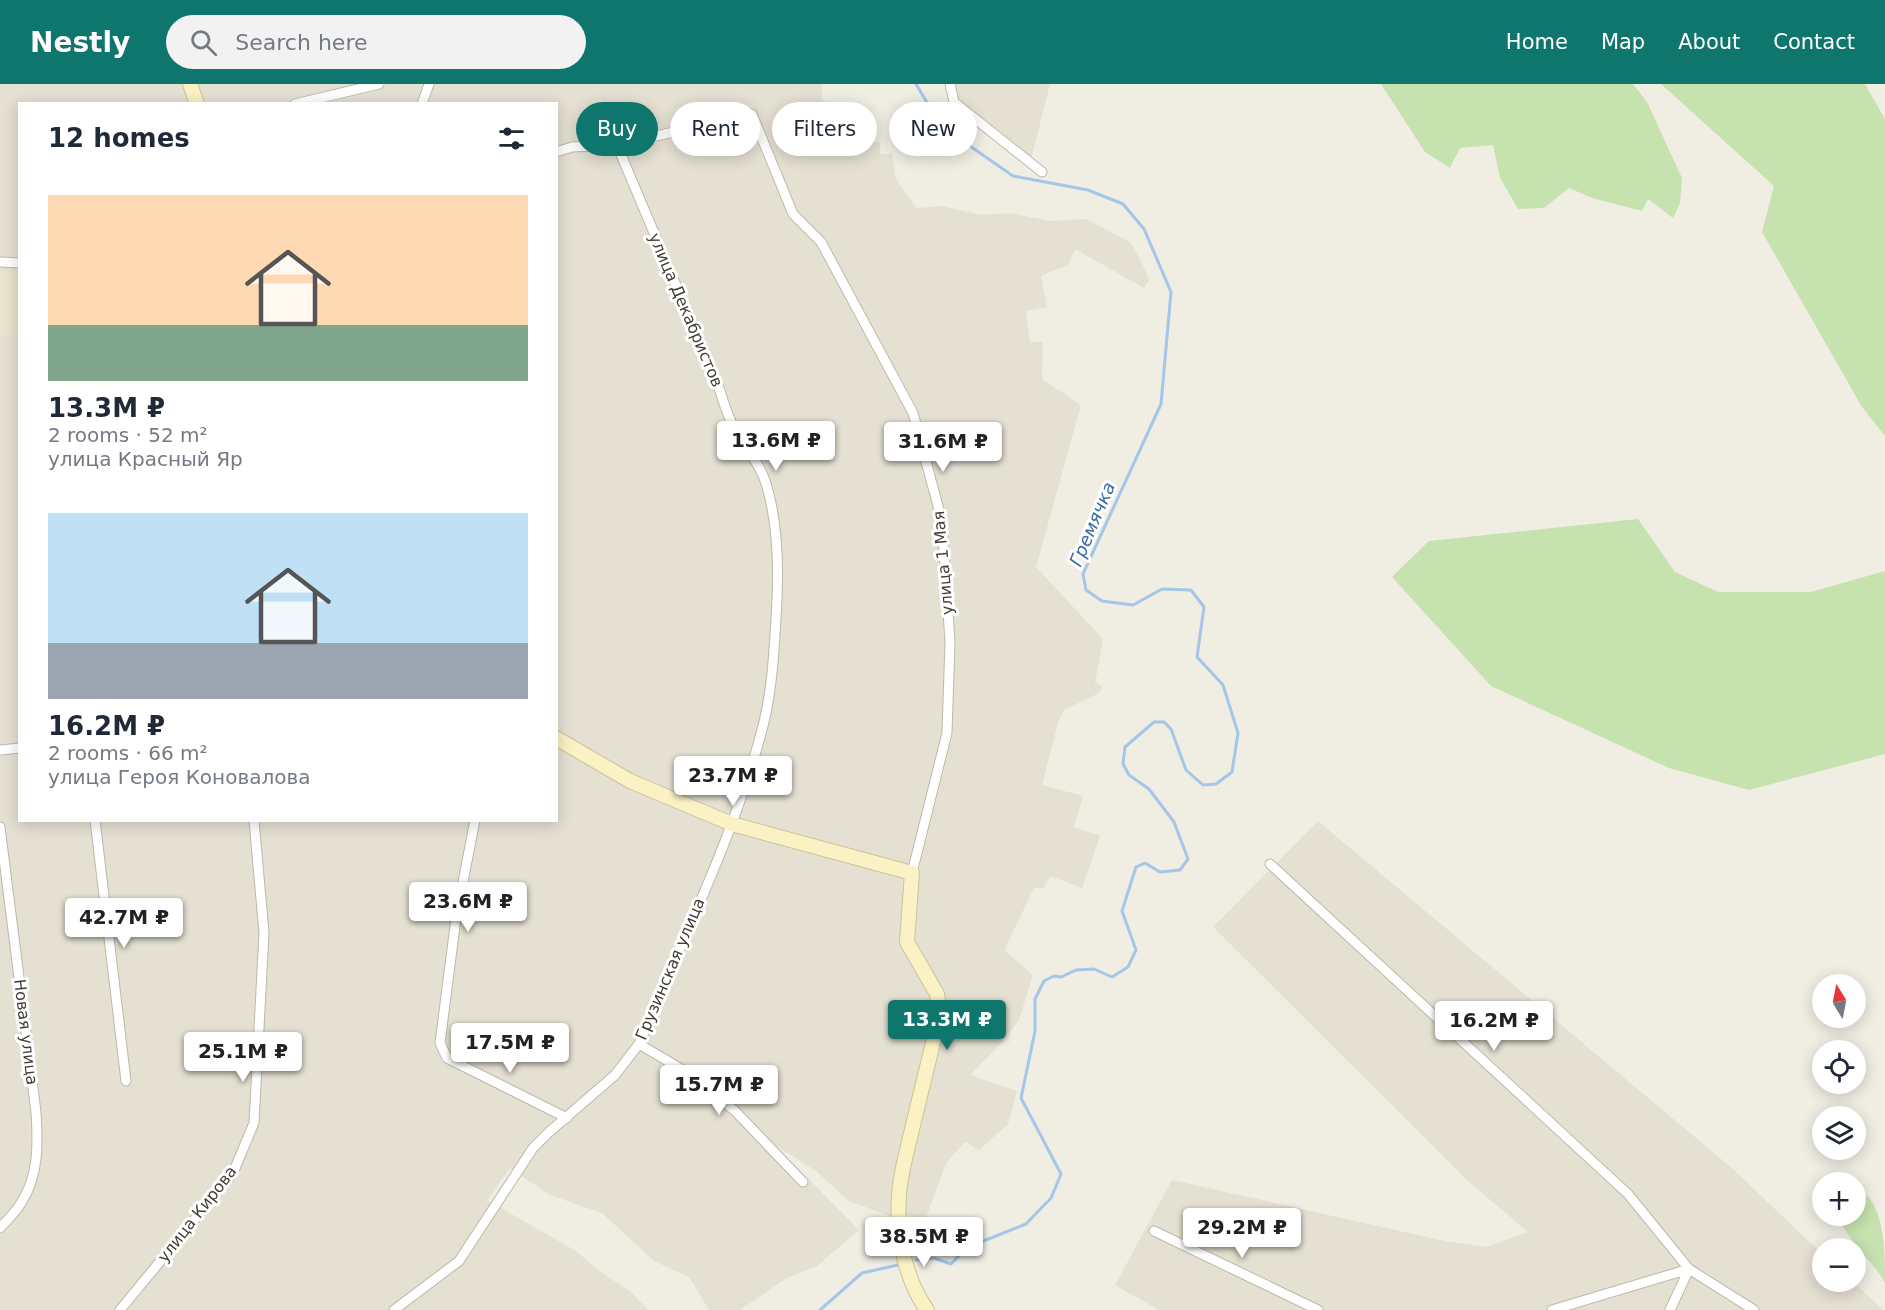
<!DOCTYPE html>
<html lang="en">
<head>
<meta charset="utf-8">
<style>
	:root { --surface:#fff; --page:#f2f2f3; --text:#1f2937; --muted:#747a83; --accent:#0f766e }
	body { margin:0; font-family:"DejaVu Sans",sans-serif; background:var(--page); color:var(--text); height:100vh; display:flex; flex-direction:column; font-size:22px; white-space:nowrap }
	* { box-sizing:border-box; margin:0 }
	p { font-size:20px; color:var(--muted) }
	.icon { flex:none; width:33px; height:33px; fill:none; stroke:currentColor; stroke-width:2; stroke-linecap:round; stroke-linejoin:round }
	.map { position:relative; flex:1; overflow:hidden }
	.panel { position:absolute; left:18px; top:18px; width:540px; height:720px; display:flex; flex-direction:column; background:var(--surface); border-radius:0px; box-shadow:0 3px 15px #0003 }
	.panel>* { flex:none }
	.guide { position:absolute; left:576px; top:18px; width:570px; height:54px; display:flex; gap:12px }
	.needle { width:39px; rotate:350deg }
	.controls { position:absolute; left:1812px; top:890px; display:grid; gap:12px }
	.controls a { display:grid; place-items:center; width:54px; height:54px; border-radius:50%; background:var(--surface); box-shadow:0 3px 15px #0003; font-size:30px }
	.price { position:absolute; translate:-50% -51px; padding:0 14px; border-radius:6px; background:#fff; color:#222; font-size:20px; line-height:39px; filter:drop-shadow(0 2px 3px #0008) }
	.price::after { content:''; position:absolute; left:50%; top:36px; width:18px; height:14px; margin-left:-9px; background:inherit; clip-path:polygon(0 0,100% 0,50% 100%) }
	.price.active { background:var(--accent); color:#fff }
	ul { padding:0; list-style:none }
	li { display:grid; align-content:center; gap:12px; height:318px; padding:0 30px }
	li span { display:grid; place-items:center; height:186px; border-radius:0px; color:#555 }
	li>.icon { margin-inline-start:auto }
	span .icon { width:108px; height:108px; fill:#fffc; stroke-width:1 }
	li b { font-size:26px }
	h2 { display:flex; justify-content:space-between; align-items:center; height:72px; padding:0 30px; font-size:26px }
	.chip { padding:0 21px; border-radius:27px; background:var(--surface); box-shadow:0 3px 15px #0003; font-size:21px; line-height:54px }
	.chip.active { background:var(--accent); color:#fff }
	header { display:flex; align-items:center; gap:36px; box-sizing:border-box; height:84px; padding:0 30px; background:var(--accent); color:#fff }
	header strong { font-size:28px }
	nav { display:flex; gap:33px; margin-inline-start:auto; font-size:21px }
	.search { width:420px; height:54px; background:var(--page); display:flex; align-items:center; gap:15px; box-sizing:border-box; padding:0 21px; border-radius:33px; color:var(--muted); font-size:22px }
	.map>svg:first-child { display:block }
	.residential { fill:#e4e0d2; fill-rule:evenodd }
	.education { fill:#e8e4ce }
	.green { fill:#c6e2af }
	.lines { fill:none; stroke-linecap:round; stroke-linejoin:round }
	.stream { stroke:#a3c6e9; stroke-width:3 }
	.street-casing { stroke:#bdb9aa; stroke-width:11 }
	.secondary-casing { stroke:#cdc396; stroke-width:16 }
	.street { stroke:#fff; stroke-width:9 }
	.secondary { stroke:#faf2c4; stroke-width:14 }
	.labels { text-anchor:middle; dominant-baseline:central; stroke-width:6; stroke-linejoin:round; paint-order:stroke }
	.street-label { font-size:16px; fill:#413e34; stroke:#fff }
	.water-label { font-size:18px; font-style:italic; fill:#376ba3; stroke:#fff }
</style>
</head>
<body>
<header>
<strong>Nestly</strong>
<div class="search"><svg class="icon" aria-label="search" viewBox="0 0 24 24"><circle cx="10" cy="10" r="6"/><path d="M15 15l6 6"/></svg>Search here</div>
<nav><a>Home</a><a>Map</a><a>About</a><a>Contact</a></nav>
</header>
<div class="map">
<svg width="1885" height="1226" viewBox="0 0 1885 1226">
	<rect width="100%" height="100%" fill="#f0ede3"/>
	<path class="residential" d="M0 0H822V16L845 23 864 41 872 58H880V70L892 69 896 95 916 124 942 122 981 131 1010 129 1050 137 1086 135 1130 158 1142 179 1149 196 1144 204 1075 165 1068 181 1041 192 1047 223 1026 227 1030 259 1043 257 1042 295 1081 321 1036 483 1103 555 1095 599 1102 602 1099 609 1064 626 1058 639 1042 701 1083 712 1074 743 1100 752 1082 804 1050 792 1044 804H1034L1004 866 1033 891 1019 936 1004 956 970 991 1017 1007 1008 1040 979 1066 965 1058 946 1079 921 1147 909 1131 890 1132 849 1117 816 1087 775 1061 859 1146 817 1182 787 1194 740 1226H709L689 1193 654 1177 602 1129 550 1111 510 1084 487 1116 576 1167 598 1186 631 1208 648 1226H0ZM20 20H556V736H20Z
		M947 0H1050L1031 76 954 17Z
		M1318 737 1733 1085 1822 1170V1197H1852L1883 1226H1159L1115 1201 1172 1096 1445 1157 1486 1163 1528 1148 1467 1096 1213 843Z"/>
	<path class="education" d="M0 187H19V253L0 252Z"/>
	<path class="green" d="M1381 0H1633L1647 18 1682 94 1680 119 1673 134 1648 115 1642 127 1592 114 1569 104 1544 124 1518 125 1500 94 1493 61 1460 64 1450 84 1425 68Z
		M1661 0H1865L1885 35V352L1862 323 1762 148 1774 102Z
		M1638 435 1675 488 1718 508H1811L1885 487V670L1749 706 1669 684 1491 602 1392 493 1429 457Z
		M1865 1110C1885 1127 1885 1171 1885 1199 1875 1178 1841 1152 1840 1131H1856V1111Z"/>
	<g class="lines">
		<path class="stream" d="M916 1176 934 1174 951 1180 966 1164 1026 1140 1051 1114 1061 1090 1021 1014 1035 947V915L1044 897 1054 892 1061 893 1076 886 1094 885 1112 893 1128 883 1136 866 1122 827 1136 783 1145 779 1160 788 1180 786 1188 775 1174 738 1149 705 1129 691 1123 680 1125 663 1154 638H1164L1171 645 1186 686 1203 701 1216 700 1232 688 1238 649 1223 601 1197 573 1204 523 1191 506 1162 505 1133 521 1102 517 1086 506 1083 490 1161 320 1171 208 1144 145 1123 120 1088 106 1013 92 967 60 929 22 916 0
			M820 1226 862 1189 898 1181"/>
		<defs>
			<path id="street" d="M950 0 954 18 1042 88
				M295 20 379 0
				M422 20 429 0
				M556 68 572 63 617 61 752 30 793 130 821 158 913 329 942 437 950 558 947 649 912 789
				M0 178 20 179
				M0 666 20 664
				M95 736 126 997
				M475 736 456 834 440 959 447 974 567 1034
				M0 743 36 1028C38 1059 39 1092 21 1119 16 1128 7 1136 0 1144
				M1270 780 1628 1110 1689 1185 1754 1226
				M639 960 693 992 735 1027 803 1098
				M1154 1147 1318 1226
				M120 1226 233 1089 254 1039 264 849 254 736
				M394 1226 459 1177 533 1064 548 1049 615 991 639 960C682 856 737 746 764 638 772 604 774 569 776 534 779 491 779 444 767 403 761 380 745 364 734 344 727 331 723 316 718 301L617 61
				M1552 1226 1689 1185
				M1670 1226 1689 1185"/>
			<path id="secondary" d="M190 0 197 20
				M556 654 630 697 732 740 912 789 907 858 937 910 940 930C931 967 922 1004 913 1041 908 1064 900 1089 899 1112 896 1150 905 1195 927 1226"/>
		</defs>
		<use href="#street" class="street-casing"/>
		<use href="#secondary" class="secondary-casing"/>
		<use href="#street" class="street"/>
		<use href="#secondary" class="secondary"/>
	</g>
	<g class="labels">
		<g class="street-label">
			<text transform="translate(686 226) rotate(67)">улица Декабристов</text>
			<text transform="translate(943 479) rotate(-95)">улица 1 Мая</text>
			<text transform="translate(670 885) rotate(-67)">Грузинская улица</text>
			<text transform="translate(26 948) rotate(83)">Новая улица</text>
			<text transform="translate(197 1130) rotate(-52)">улица Кирова</text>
		</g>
		<g class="water-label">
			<text transform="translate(1092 440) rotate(-67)">Гремячка</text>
		</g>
	</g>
</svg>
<div class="controls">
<a><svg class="needle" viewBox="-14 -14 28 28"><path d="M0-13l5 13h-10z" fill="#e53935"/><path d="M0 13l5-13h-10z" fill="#747a83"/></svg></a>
<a><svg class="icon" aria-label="locate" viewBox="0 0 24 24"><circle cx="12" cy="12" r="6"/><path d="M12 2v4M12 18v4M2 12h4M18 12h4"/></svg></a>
<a><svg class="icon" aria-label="layers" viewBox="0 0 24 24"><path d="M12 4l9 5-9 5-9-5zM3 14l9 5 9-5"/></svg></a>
<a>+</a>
<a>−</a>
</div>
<b class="price" style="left:776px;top:388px">13.6M ₽</b>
<b class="price" style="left:943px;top:389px">31.6M ₽</b>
<b class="price" style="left:733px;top:723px">23.7M ₽</b>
<b class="price" style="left:468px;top:849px">23.6M ₽</b>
<b class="price" style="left:124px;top:865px">42.7M ₽</b>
<b class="price active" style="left:947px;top:967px">13.3M ₽</b>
<b class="price" style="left:1494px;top:968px">16.2M ₽</b>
<b class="price" style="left:510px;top:990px">17.5M ₽</b>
<b class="price" style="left:243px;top:999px">25.1M ₽</b>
<b class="price" style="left:719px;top:1032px">15.7M ₽</b>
<b class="price" style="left:1242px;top:1175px">29.2M ₽</b>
<b class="price" style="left:924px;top:1184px">38.5M ₽</b>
<div class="guide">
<a class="chip active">Buy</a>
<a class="chip">Rent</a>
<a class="chip">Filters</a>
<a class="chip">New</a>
</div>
<section class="panel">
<h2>12 homes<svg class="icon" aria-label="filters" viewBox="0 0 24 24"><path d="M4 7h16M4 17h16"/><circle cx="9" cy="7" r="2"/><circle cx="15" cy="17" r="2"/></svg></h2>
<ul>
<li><span style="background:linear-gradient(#ffd9b3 70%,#7fa58c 0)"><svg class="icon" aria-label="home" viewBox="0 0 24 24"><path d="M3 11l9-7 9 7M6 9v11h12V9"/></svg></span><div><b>13.3M ₽</b><p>2 rooms · 52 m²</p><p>улица Красный Яр</p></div></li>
<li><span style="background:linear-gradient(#bfe0f5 70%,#9aa5b1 0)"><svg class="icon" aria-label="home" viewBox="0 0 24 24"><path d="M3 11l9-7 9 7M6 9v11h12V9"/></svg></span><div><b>16.2M ₽</b><p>2 rooms · 66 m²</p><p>улица Героя Коновалова</p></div></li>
</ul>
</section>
</div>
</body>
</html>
